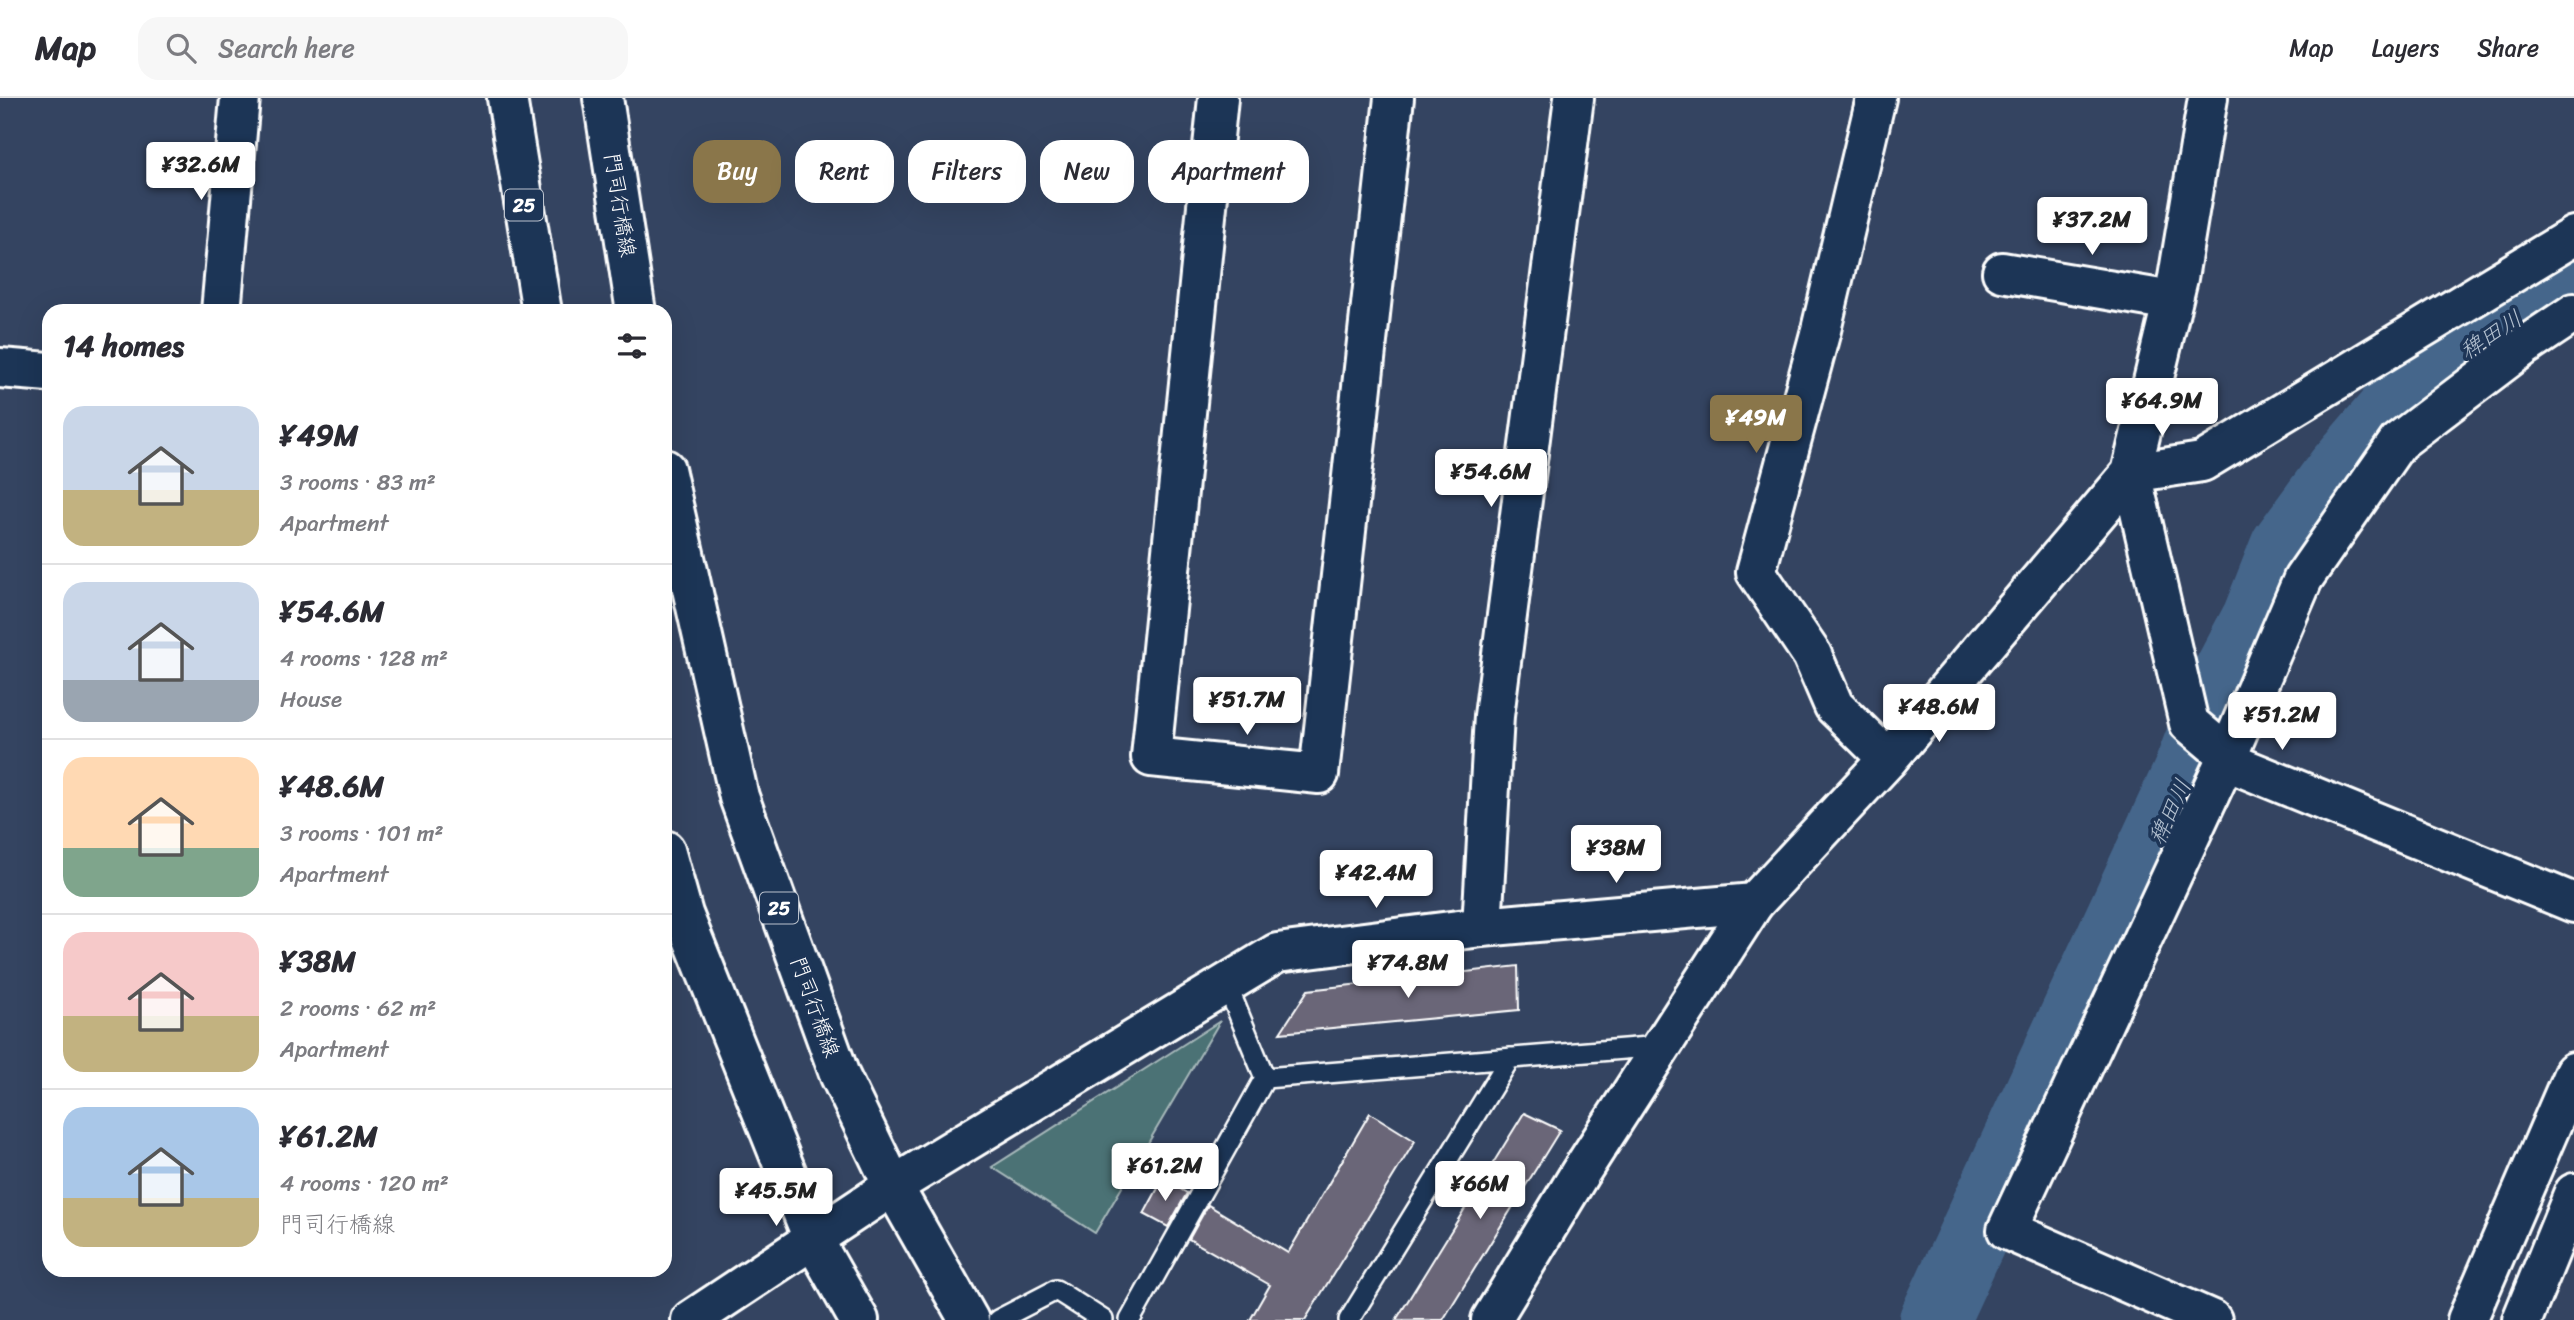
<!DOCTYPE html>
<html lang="en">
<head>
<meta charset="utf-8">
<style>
	:root { --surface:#fff; --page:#f7f7f7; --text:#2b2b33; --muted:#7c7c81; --line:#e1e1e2; --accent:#8a764a }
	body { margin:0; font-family:Sriracha,"Klee One",sans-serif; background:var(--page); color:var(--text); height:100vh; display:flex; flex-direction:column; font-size:26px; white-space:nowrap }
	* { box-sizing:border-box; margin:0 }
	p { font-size:23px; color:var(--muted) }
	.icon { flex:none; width:38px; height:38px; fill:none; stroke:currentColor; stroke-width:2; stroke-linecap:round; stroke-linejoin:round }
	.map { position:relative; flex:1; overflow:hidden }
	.side { position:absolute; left:42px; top:206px; width:630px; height:973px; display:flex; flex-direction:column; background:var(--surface); border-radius:21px; box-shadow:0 7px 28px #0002 }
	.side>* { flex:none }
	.top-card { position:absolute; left:693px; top:42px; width:665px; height:63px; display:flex; gap:14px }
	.price { position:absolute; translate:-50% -60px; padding:0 16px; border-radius:7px; background:#fff; color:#222; font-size:23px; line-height:46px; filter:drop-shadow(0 2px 4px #0008) }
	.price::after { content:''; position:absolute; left:50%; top:42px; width:21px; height:16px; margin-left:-10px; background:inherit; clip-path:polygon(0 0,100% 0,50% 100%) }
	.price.active { background:var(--accent); color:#fff }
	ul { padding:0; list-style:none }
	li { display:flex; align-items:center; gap:21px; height:175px; padding:0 21px }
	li+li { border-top:2px solid var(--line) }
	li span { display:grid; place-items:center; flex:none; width:196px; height:140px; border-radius:21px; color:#555 }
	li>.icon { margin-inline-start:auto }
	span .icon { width:84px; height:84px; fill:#fffc; stroke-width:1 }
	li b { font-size:30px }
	h2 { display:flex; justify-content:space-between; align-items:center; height:84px; padding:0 21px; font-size:30px }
	.pill { padding:0 24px; border-radius:21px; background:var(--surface); box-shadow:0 7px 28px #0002; font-size:24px; line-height:63px }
	.pill.active { background:var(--accent); color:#fff }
	header { display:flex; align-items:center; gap:42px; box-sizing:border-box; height:98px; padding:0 35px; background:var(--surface); border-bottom:2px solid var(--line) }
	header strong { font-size:33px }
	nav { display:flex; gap:38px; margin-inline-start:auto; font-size:24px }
	.search { width:490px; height:63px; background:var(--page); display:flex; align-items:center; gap:18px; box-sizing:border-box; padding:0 24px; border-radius:21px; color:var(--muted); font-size:26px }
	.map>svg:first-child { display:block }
	.green { fill:#4c7274; stroke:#a6b8ba; stroke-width:2 }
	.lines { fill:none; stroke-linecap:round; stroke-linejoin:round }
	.river { stroke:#45668b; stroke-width:70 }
	.building { fill:#6b6678; stroke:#fff; stroke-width:2 }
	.lane-casing { stroke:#fff; stroke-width:24 }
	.street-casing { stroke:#fff; stroke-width:44 }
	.secondary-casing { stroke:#fff; stroke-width:44 }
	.primary-casing { stroke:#fff; stroke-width:44 }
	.lane { stroke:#1d3557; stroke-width:19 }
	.street { stroke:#1d3557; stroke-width:38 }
	.secondary { stroke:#1d3557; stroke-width:38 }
	.primary { stroke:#1d3557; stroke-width:38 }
	.labels { text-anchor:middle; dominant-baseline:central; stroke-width:7; stroke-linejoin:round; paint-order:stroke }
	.shield { fill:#1d3557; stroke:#bbc2cd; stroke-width:2 }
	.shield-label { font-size:19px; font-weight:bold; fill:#fff }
	.street-label { font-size:21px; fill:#fff; stroke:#1d3557 }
	.water-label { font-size:23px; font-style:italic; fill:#b5c2d1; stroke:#1d3557 }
</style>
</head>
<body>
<header>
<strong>Map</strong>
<div class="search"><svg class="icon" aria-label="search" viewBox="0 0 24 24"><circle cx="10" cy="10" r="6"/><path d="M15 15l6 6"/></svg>Search here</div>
<nav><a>Map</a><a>Layers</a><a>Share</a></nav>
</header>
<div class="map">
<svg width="2574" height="1222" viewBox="0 0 2574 1222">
	<rect width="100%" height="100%" fill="#344461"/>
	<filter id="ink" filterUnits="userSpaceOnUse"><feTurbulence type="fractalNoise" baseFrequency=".0143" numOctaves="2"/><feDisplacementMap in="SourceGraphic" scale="14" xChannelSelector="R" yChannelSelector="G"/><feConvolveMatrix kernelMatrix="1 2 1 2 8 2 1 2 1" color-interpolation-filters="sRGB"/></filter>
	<g filter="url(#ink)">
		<path class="green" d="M1220 923 1095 1135 992 1069Z"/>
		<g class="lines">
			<path class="river" d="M1934 1222 2187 676 2219 592 2257 520 2285 449 2340 374 2416 285 2574 184"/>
		</g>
		<path class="building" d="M1518 868 1519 912 1280 935 1308 892Z
			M1370 1015 1415 1043 1305 1222H1250L1270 1187 1189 1141 1208 1107 1288 1155Z
			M1524 1015 1560 1032 1443 1222H1396Z
			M1163 1081 1187 1095 1168 1129 1144 1116Z"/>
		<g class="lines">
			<defs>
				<path id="lane" d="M1226 885 1265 980
					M998 1222 1056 1192 1103 1222
					M1130 1222 1265 980 1661 948
					M1349 1222 1510 960"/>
				<path id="street" d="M1218 0 1151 659 1319 676 1394 0
					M1876 0 1821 232 1756 474 1812 557 1834 608 1888 661
					M2574 138 2202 364 2131 375 2189 625 2241 669 2574 805
					M2002 174 2172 203
					M221 214 240 0
					M0 270 49 274
					M1482 829 1494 618 1574 0
					M691 1222 893 1088 1277 855 1482 829 1754 805
					M2212 1222 2007 1132 2228 657 2303 481 2398 344 2523 249 2574 215"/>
				<path id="secondary" d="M1491 1222 1580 1075 1754 805 1888 661 2131 375 2178 180 2208 0
					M2467 1222 2574 974
					M2522 1222 2574 1095"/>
				<path id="primary" d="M507 0 542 214
					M603 0 636 214
					M665 371 739 699 840 978 893 1088 969 1222
					M665 752 683 816 813 1141 859 1222"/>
			</defs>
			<use href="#lane" class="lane-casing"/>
			<use href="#street" class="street-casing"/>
			<use href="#secondary" class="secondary-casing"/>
			<use href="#primary" class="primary-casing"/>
			<use href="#lane" class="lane"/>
			<use href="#street" class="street"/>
			<use href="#secondary" class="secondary"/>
			<use href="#primary" class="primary"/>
		</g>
	</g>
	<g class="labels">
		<g class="shield">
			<rect x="505" y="91.5" width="38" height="31" rx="5"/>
			<rect x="760" y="794.5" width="38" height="31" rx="5"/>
		</g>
		<g class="shield-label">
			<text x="524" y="107">25</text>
			<text x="779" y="810">25</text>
		</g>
		<g class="street-label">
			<text transform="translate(620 107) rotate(81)">門司行橋線</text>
			<text transform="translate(815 909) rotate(70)">門司行橋線</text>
		</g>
		<g class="water-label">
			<text transform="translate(2491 237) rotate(-33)">稗田川</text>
			<text transform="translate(2170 714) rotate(-65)">稗田川</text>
		</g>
	</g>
</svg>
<b class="price" style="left:201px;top:104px">¥32.6M</b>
<b class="price" style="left:2092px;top:159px">¥37.2M</b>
<b class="price" style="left:2162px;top:340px">¥64.9M</b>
<b class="price active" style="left:1756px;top:357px">¥49M</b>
<b class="price" style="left:1491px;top:411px">¥54.6M</b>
<b class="price" style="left:1247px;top:639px">¥51.7M</b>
<b class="price" style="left:1939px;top:646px">¥48.6M</b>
<b class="price" style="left:2282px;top:654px">¥51.2M</b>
<b class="price" style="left:1616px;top:787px">¥38M</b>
<b class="price" style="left:1376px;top:812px">¥42.4M</b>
<b class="price" style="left:1408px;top:902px">¥74.8M</b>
<b class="price" style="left:1165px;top:1105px">¥61.2M</b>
<b class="price" style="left:1480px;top:1123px">¥66M</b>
<b class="price" style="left:776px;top:1130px">¥45.5M</b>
<div class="top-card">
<a class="pill active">Buy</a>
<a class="pill">Rent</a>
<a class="pill">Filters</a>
<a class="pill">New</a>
<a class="pill">Apartment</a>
</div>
<section class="side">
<h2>14 homes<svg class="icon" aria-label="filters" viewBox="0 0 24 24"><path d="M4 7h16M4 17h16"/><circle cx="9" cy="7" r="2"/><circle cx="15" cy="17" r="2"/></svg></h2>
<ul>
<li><span style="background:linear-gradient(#c9d6e8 60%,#c2b280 0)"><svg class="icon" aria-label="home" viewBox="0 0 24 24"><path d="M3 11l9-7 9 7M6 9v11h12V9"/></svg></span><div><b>¥49M</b><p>3 rooms · 83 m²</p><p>Apartment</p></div></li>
<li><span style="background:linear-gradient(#c9d6e8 70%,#9aa5b1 0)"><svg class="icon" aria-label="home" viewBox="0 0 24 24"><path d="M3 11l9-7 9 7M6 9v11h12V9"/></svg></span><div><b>¥54.6M</b><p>4 rooms · 128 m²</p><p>House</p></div></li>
<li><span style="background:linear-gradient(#ffd9b3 65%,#7fa58c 0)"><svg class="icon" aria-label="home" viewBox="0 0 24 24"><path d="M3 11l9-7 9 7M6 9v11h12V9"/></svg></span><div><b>¥48.6M</b><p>3 rooms · 101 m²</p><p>Apartment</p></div></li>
<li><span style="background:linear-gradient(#f6c9c9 60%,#c2b280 0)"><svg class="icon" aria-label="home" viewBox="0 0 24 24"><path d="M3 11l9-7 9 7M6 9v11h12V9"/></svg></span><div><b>¥38M</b><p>2 rooms · 62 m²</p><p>Apartment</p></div></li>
<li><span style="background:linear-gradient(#a9c7e8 65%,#c2b280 0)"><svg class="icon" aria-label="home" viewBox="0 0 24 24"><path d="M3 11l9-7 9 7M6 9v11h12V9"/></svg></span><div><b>¥61.2M</b><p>4 rooms · 120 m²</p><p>門司行橋線</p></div></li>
</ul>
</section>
</div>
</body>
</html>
